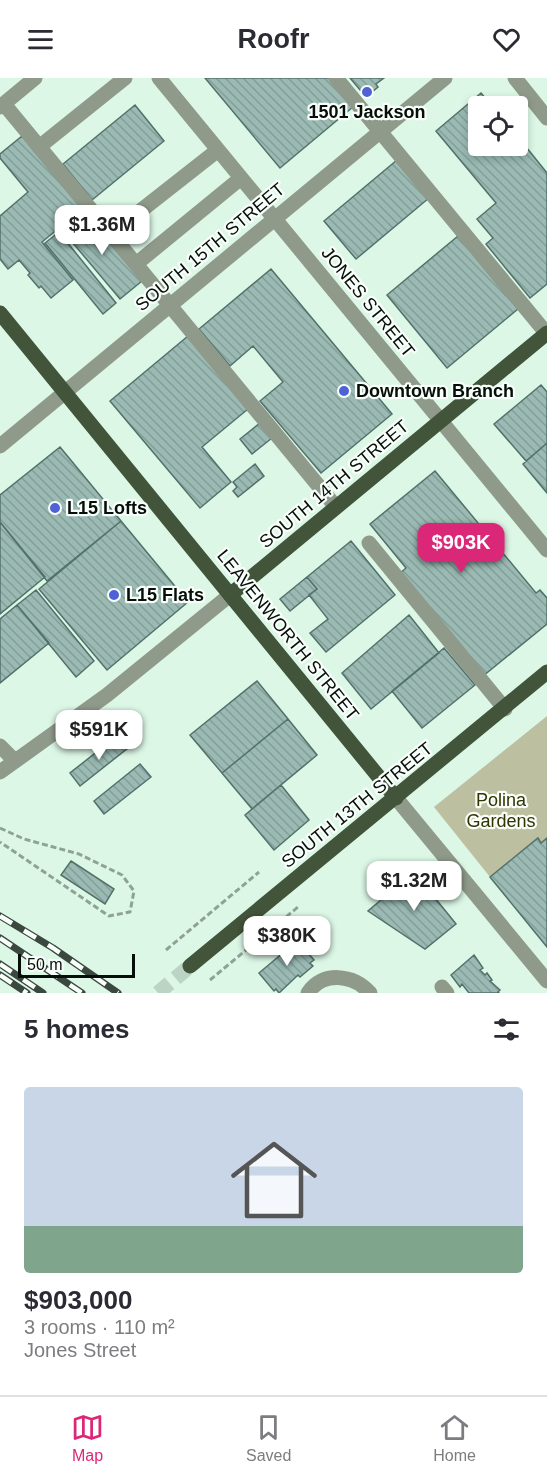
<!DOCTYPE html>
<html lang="en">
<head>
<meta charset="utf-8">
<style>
	:root { --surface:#fff; --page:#f2f2f3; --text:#2b2b33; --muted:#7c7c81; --line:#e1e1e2; --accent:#db2777 }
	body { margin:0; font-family:Helvetica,sans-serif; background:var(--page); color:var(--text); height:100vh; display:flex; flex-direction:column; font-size:22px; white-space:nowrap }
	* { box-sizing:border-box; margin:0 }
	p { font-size:20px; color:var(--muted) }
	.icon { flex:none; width:33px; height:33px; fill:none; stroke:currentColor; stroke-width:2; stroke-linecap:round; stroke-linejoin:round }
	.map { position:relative; height:915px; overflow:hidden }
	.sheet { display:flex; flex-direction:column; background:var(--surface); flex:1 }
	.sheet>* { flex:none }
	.controls { position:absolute; left:468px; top:18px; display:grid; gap:12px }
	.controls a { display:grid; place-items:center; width:60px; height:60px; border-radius:6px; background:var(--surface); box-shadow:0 3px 9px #0003; font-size:30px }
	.scale { position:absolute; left:18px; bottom:15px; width:117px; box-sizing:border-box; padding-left:6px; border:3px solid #050e08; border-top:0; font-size:16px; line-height:21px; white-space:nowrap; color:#050e08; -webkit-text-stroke:4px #f9fefa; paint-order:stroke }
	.price { position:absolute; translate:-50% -51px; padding:0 14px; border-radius:12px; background:#fff; color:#222; font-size:20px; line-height:39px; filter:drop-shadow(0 2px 3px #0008) }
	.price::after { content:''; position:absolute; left:50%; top:36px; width:18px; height:14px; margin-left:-9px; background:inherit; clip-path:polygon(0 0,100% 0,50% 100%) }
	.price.current { background:var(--accent); color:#fff }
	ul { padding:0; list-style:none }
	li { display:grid; align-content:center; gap:12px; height:318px; padding:0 24px }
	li+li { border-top:2px solid var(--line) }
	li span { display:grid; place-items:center; height:186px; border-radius:6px; color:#555 }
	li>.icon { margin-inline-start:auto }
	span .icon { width:108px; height:108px; fill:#fffc; stroke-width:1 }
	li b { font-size:26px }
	h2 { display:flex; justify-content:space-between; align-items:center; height:72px; padding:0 24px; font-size:26px }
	header { display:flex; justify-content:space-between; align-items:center; height:78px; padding:0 24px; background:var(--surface); font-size:27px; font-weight:700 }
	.dock { display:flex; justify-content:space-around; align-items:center; height:84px; border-top:2px solid var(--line); background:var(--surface); font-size:16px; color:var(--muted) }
	.dock a { display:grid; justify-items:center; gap:3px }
	.dock .current { color:var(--accent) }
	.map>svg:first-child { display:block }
	.garden { fill:#bcc0a1 }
	.building { fill:url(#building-back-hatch); stroke:#53716b; stroke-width:1.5 }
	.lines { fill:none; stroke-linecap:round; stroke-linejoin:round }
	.major-tunnel { stroke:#bcd4c5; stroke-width:15; stroke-dasharray:15 8; stroke-linecap:butt }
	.path { stroke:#8ea295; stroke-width:3; stroke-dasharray:6 3; stroke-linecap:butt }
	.minor { stroke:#8f9a8a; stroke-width:15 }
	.major { stroke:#425439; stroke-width:15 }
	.rail-casing { stroke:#3a483f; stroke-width:7 }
	.rail { stroke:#f9fefa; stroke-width:4.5; stroke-dasharray:14; stroke-linecap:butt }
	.poi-dot { fill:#4d62d7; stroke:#f9fefa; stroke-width:2 }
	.labels { text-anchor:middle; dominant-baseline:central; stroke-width:4.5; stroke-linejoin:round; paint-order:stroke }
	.poi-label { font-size:18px; font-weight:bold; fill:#050e08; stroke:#f9fefa; text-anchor:start }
	.street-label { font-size:18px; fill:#050e08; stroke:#f9fefa }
	.park-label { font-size:18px; fill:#323400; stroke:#f9fefa }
</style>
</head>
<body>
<header><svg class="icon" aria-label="menu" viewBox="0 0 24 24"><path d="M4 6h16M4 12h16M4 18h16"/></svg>Roofr<svg class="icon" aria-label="heart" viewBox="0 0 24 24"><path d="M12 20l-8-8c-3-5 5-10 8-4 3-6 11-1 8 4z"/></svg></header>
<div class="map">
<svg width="547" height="915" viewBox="0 0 547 915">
	<defs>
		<pattern id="building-back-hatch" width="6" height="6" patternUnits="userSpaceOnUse" patternTransform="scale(1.5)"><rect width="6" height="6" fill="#9abab3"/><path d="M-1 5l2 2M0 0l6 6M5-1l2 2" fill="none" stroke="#839f98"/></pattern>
	</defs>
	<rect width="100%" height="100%" fill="#dcf7e6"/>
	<path class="garden" d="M547 638V760L541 765 538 760 490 799 434 729Z"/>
	<path class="building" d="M205 0H329L353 29 280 90Z
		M350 0H384L376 6 378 9 366 19Z
		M481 15 492 28H478V68H518V59L547 95V206L530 220 486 166 493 160 477 141 496 125 436 53Z
		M135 27 164 63 92 122 63 86Z
		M22 58 82 131 42 164 73 202 51 220 41 208 39 210 28 197 30 195 19 182 8 191 0 181V138L28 114 0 80V76Z
		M397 82 429 120 356 181 324 143Z
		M84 134 142 203 120 221 62 152Z
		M59 154 116 225 103 236 45 165Z
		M458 158 518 231 447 290 387 217Z
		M271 191 392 336 321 395 260 323 283 304 253 268 230 288 199 251Z
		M188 258 248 331 202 369 231 404 200 430 110 323Z
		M541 307 547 314V365L526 383 494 346Z
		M260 345 272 360 252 376 240 361Z
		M547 365V415L523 386Z
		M60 369 121 443 47 503 0 444V417Z
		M255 386 264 398 238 419 233 413 237 409 233 404Z
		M435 393 536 515 540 512 547 520V546L483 598 399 496 406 490 370 446Z
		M121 443 188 524 107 592 39 511Z
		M0 444 45 499 0 536Z
		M351 463 395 517 326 574 310 555 328 541 309 517 317 511 307 499Z
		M307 499 317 511 290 533 280 521Z
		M36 512 94 583 76 599 17 527Z
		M17 527 49 565 0 605V541Z
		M409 537 439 575 371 631 342 595Z
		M444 570 475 607 422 650 392 613Z
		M257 603 288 641 222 695 190 657Z
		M288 641 317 677 252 731 222 695Z
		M118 657 128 670 80 708 70 695Z
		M140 686 151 699 104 736 94 723Z
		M281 707 309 742 274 772 245 737Z
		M538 760 541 765 547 760V869L490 799Z
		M71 783 114 811 105 826 61 797Z
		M414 794 456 846 425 871 368 833Z
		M297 863 314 882 310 885 313 888 300 899 298 897 279 915 276 911 274 913 259 895Z
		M474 877 483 890 480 892 485 897 487 895 492 902 490 903 500 912 498 914 499 915H469L462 906 460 909 451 897Z"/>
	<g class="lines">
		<path class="major-tunnel" d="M158 915 190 888"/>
		<path class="path" d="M0 750 24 761 79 776 122 797 134 813 130 834 109 838 0 764
			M166 872 259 794
			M210 902 298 829"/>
		<path class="minor" d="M159 0 547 472
			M336 0 547 256
			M515 0 547 40
			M4 26 336 429
			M0 29 35 0
			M39 69 125 0
			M111 156 218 72
			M136 186 241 100
			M0 368 445 0
			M369 465 505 631
			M0 668 15 683
			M0 694 107 617 230 517
			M396 720 547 903
			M442 909 447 915
			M308 915C322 893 353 896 370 915"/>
		<path class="major" d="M0 235 396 720
			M230 517 547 255
			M190 888 547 594"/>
		<defs>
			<path id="rail" d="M0 838 53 870 118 915
				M0 860 82 915
				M0 886 43 915
				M0 897 27 915"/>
		</defs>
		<use href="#rail" class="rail-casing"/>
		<use href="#rail" class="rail"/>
	</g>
	<g class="poi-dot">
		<circle cx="367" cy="14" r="6"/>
		<circle cx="344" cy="313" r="6"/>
		<circle cx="55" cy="430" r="6"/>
		<circle cx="114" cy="517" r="6"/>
	</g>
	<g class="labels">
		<g class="poi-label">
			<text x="367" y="34" text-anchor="middle">1501 Jackson</text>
			<text x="356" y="313">Downtown Branch</text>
			<text x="67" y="430">L15 Lofts</text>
			<text x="126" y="517">L15 Flats</text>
		</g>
		<g class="street-label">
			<text transform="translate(210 169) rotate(-40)">SOUTH 15TH STREET</text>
			<text transform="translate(368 224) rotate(51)">JONES STREET</text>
			<text transform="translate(334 406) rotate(-40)">SOUTH 14TH STREET</text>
			<text transform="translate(288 557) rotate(51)">LEAVENWORTH STREET</text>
			<text transform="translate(357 727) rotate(-39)">SOUTH 13TH STREET</text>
		</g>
		<g class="park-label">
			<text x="501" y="722">Polina<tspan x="501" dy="21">Gardens</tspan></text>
		</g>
	</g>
</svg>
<div class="controls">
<a><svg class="icon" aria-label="locate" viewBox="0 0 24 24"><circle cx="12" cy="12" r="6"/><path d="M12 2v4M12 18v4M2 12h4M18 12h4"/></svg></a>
</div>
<div class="scale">50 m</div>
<b class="price" style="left:102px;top:178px">$1.36M</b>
<b class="price current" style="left:461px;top:496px">$903K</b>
<b class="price" style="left:99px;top:683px">$591K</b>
<b class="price" style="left:414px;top:834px">$1.32M</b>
<b class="price" style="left:287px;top:889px">$380K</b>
</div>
<section class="sheet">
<h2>5 homes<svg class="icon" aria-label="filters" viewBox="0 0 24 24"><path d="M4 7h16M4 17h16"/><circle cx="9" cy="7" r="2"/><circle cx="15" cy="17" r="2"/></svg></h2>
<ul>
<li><span style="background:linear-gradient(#c9d6e8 75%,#7fa58c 0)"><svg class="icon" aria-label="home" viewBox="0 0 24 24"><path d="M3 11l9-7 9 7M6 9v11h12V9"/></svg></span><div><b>$903,000</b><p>3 rooms · 110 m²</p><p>Jones Street</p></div></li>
</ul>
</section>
<nav class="dock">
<a class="current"><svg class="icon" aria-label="map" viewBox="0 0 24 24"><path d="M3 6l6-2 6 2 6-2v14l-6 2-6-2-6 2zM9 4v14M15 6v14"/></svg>Map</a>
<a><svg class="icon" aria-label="saved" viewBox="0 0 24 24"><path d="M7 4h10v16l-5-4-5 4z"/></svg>Saved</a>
<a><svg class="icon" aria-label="home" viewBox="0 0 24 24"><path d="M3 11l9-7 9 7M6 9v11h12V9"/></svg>Home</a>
</nav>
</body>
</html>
